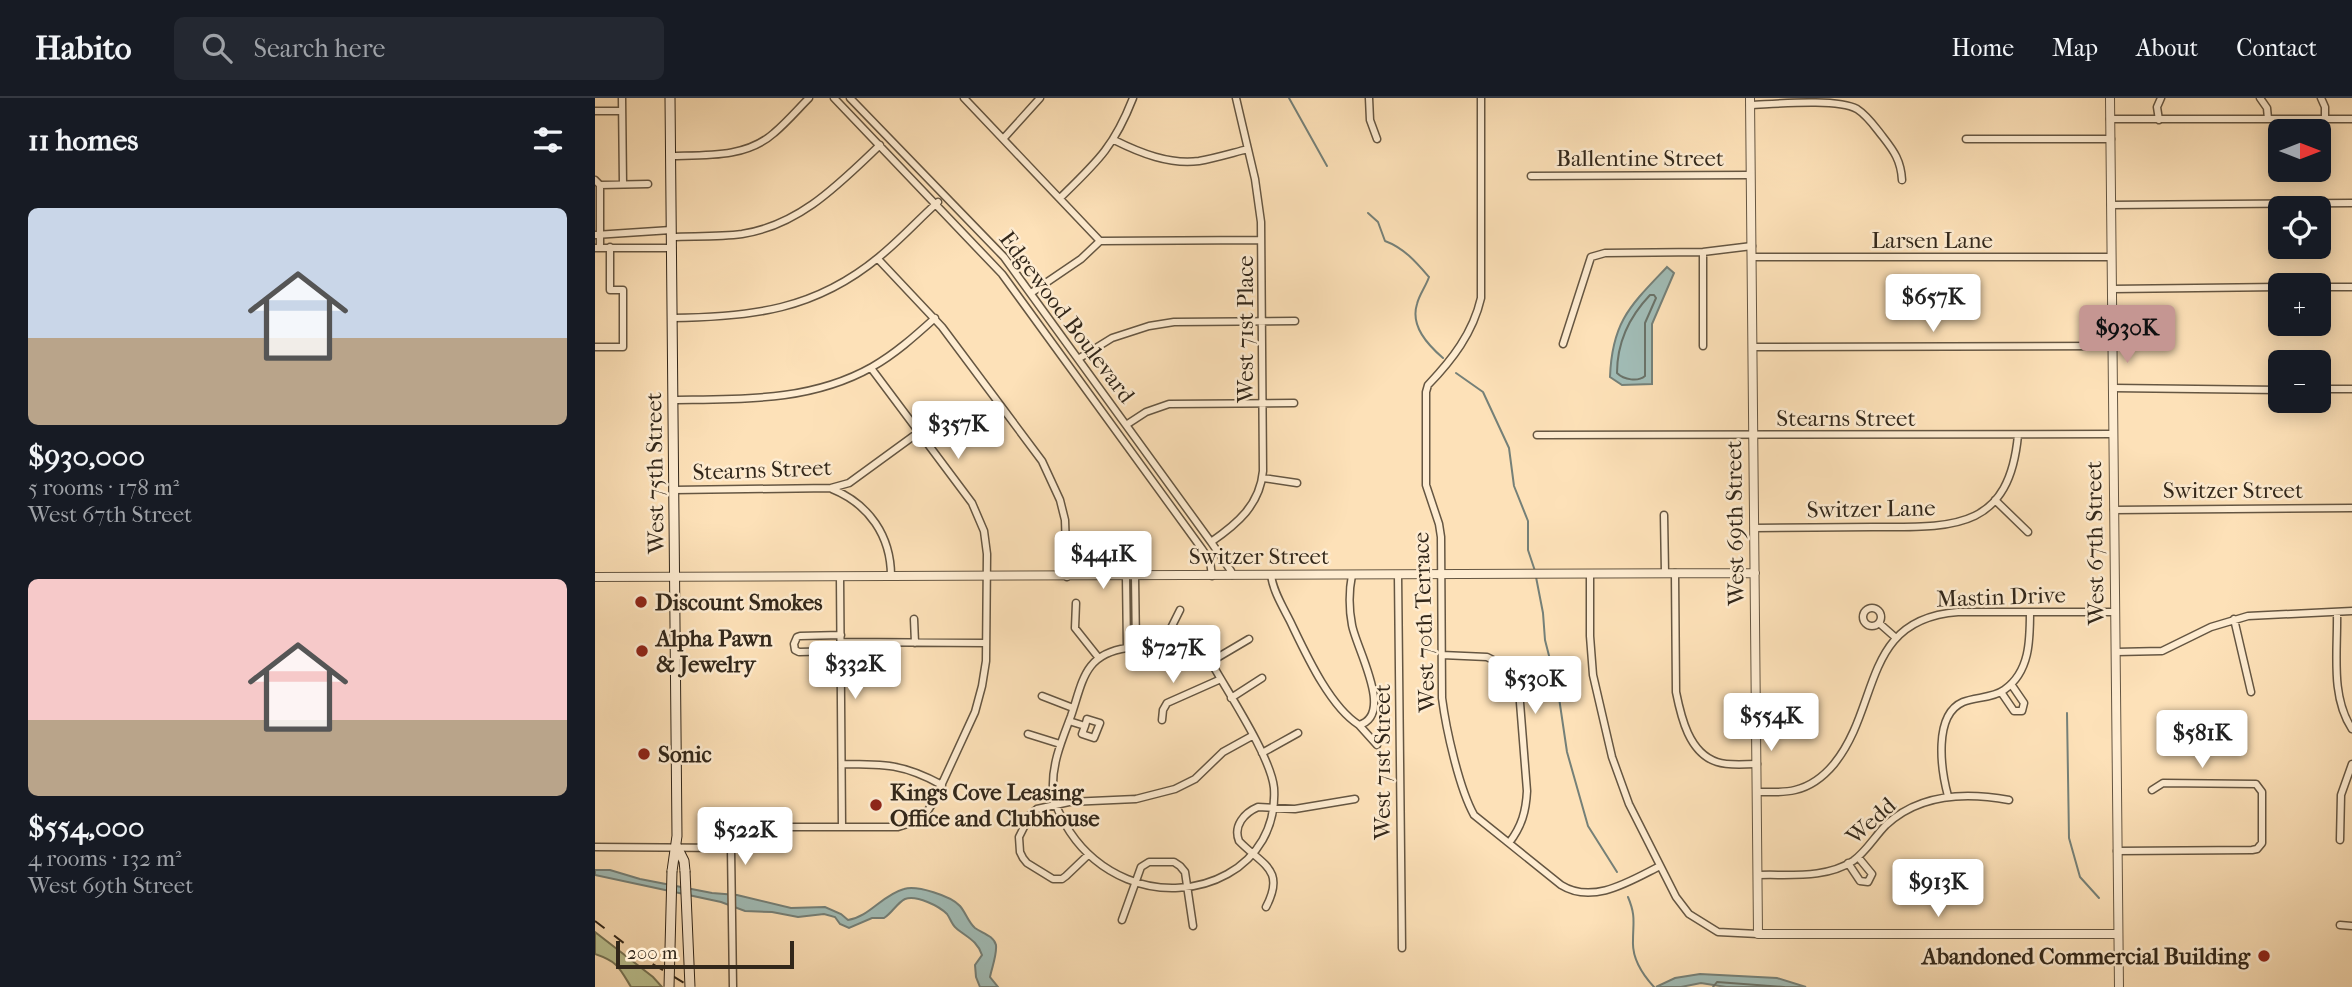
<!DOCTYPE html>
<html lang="en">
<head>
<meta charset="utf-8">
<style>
	:root { --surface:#171b24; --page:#242831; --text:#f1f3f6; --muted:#9ea1a6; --line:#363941; --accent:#c59692 }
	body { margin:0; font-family:"IM FELL French Canon",serif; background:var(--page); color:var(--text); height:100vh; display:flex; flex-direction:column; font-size:26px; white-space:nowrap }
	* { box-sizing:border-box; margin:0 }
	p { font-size:23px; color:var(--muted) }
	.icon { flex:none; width:38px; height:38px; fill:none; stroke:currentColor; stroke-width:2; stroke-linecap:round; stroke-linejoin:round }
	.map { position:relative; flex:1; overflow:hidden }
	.details { display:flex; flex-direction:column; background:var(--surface); width:595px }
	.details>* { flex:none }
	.needle { width:46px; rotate:90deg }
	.buttons { position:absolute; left:1673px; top:21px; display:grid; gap:14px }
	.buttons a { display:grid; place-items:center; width:63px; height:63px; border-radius:10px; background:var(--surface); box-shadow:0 4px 18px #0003; font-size:35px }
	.scale { position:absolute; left:21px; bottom:18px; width:178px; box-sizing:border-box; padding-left:7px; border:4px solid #32271a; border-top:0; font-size:19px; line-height:24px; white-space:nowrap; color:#32271a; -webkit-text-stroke:5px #feecd1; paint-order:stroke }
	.price { position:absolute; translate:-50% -60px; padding:0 16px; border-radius:7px; background:#fff; color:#222; font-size:23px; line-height:46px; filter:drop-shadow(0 2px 4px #0008) }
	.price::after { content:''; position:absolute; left:50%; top:42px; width:21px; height:16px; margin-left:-10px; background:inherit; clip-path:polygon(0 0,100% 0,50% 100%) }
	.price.on { background:var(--accent); color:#111 }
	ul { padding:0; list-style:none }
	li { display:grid; align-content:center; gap:14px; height:371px; padding:0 28px }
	li span { display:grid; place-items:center; height:217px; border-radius:10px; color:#555 }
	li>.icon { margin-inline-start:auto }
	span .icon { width:126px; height:126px; fill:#fffc; stroke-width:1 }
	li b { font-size:30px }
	h2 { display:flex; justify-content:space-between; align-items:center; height:84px; padding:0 28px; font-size:30px }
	header { display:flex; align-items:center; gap:42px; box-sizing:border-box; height:98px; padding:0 35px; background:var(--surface); border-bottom:2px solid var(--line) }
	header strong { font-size:33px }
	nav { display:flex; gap:38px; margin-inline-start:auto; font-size:24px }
	.search { width:490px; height:63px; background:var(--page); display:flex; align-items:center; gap:18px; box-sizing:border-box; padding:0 24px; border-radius:10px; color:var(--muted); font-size:26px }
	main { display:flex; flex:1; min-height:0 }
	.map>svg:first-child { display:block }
	.green { fill:#bcc392; stroke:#777556; stroke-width:2 }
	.water { fill:#a1bcb6; stroke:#758078; stroke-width:2 }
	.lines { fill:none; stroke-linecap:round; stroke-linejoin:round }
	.shore { stroke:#6a7268; stroke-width:2 }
	.stream { stroke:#758078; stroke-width:2 }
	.minor-casing { stroke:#655642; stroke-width:9 }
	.tertiary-casing { stroke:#655642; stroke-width:10 }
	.secondary-casing { stroke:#32271a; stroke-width:11 }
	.minor { stroke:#feecd1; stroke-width:6 }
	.tertiary { stroke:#feecd1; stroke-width:8 }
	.secondary { stroke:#feecd1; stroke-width:9 }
	.rail { stroke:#32271a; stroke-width:2; stroke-dasharray:12 12; stroke-linecap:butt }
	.secondary-bridge-casing { stroke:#32271a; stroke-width:11; stroke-linecap:butt }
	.secondary-bridge { stroke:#feecd1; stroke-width:9 }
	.poi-dot { fill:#8f2418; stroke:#feecd1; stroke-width:2.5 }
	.labels { text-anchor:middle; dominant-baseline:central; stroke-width:5; stroke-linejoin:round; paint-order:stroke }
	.street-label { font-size:23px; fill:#32271a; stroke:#feecd1 }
	.poi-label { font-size:23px; font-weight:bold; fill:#32271a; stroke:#feecd1; text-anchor:start }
</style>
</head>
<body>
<header>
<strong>Habito</strong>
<div class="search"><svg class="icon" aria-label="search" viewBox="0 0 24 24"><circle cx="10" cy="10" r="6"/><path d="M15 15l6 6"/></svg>Search here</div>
<nav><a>Home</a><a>Map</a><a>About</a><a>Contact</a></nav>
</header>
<main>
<section class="details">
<h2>11 homes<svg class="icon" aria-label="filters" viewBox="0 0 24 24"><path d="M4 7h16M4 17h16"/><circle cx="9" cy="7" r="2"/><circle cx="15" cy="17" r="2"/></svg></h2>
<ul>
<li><span style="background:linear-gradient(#c9d6e8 60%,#b9a48a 0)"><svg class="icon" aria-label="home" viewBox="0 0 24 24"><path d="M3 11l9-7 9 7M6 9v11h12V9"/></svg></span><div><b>$930,000</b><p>5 rooms · 178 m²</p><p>West 67th Street</p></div></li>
<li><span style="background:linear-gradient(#f6c9c9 65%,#b9a48a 0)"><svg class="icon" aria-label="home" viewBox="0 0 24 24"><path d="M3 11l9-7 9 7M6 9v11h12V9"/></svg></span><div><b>$554,000</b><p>4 rooms · 132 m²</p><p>West 69th Street</p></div></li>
</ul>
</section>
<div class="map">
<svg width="1757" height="889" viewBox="0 0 1757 889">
	<rect width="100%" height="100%" fill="#fde1b8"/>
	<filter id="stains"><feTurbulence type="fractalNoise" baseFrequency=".00286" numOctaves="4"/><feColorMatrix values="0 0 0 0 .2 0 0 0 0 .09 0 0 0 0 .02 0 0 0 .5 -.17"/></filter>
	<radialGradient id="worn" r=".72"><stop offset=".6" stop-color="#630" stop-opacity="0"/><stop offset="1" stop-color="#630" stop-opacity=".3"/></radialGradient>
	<path class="green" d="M0 834 58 879 67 889H36C24 869 23 864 0 856Z"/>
	<path class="water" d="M1072 169 1079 175 1057 226V286L1027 287 1015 279C1017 223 1036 207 1072 169Z
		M0 772H15L45 781 117 795 142 797 196 810 230 809 246 816 253 822C274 819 287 797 309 791 322 787 356 798 365 808 371 815 373 824 380 830 387 835 399 838 401 847 402 857 397 869 395 879L403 889H385L381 879 380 867 387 857C382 842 371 839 361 830 357 827 355 820 352 816 344 808 322 797 310 801 302 805 297 815 289 820H277L254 830 245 826 240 819 229 816 203 819 177 814 150 813 126 804 0 777Z
		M1105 876 1182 880 1211 889H1131L1106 885 1086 889H1061L1080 880Z"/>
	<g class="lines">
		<path class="shore" d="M1055 197H1059L1061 200 1050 225V278C1043 284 1029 282 1022 275 1022 244 1034 219 1055 197Z
			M1118 889 1122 884 1189 889"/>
		<path class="stream" d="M694 0 732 68
			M773 115 783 124 790 143C809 150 821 164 834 179 831 188 824 197 822 206 815 228 833 247 848 260
			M861 275 888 294 914 350 919 388 933 423V452L940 473
			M941 479 948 515 950 542 963 593 972 654 993 728 1022 774
			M1472 615 1474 740 1485 779 1504 800
			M1033 799C1041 818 1038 824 1038 843 1037 861 1048 877 1059 889"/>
		<defs>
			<path id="minor" d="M27 0 28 86
				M239 0 407 176 607 451 615 463 617 478
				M255 0 409 159 616 444 636 473 637 477
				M369 0 505 143
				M774 0 775 22 782 41
				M886 0V200C878 235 857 262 833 287L831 294V387L844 426 846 439 847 600C851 631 864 690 879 717L966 787C998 807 1035 783 1065 768
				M1665 0 1672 10 1673 21
				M1726 0 1730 9V21
				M1155 7C1180 6 1242 0 1262 11 1273 18 1280 29 1288 39 1299 53 1306 63 1307 82
				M0 13H27
				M1515 21H1757
				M1564 22 1562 9 1566 0
				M408 41 445 0
				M1371 41H1516
				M519 42C545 55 575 67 604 63 621 60 637 55 653 51
				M76 58C111 57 151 60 179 35 192 24 203 11 214 0
				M936 78 1155 77
				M0 82 5 87V149
				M5 87 53 86
				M465 100C502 64 519 49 538 0
				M1516 107 1757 105
				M0 137 76 132
				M76 139C100 138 124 139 147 136 205 127 244 86 285 47
				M0 150H77
				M1108 154V248
				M1157 159H1516
				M283 161 347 229 447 363 465 402 470 422 472 479
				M1724 189H1757
				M1517 191 1685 189
				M436 195 486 161 505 143 666 142
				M77 220C157 219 220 212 284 159 305 142 323 122 343 104
				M968 246 996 159 1010 155 1108 154 1157 148
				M0 249H28V192H15V149
				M1158 249 1517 248
				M483 261 517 240 554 228 579 224 700 223
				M1518 290 1685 292
				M1724 291H1757
				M78 302C146 301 215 304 277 269 300 256 320 238 340 220
				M531 327 551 314 574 306 699 305
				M942 337 1518 336
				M668 380 702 385
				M237 391C274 406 296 438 296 478
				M79 392 236 390 254 385 324 334
				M1400 402 1433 434
				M1519 412 1757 410
				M1069 417 1070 475
				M1159 430C1199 430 1238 429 1278 429 1356 429 1414 434 1423 337
				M616 444C642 426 665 407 668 373L666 124 660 81 641 0
				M1080 475 1081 594C1086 619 1094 655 1122 664 1134 668 1149 666 1162 666
				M995 476V538L998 577 1017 659 1034 706 1081 799 1094 816 1123 834 1163 836
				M676 477C678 493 688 509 695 523 710 554 734 608 764 627 800 617 761 550 757 527 754 512 754 492 757 477
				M803 477 807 850
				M540 478 541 550
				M245 479 247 729
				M531 479 532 550
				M481 505 480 530 503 559
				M1268 519a9 9 0 1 1 18 0a9 9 0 1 1-18 0Z
				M1742 514C1743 552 1735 598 1757 631
				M319 521 320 545
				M1639 521 1656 594
				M1284 525 1301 540
				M246 537 205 538 202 539 199 546 200 552 204 554 246 553
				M246 544 391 545
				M532 550C564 550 598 542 620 571 636 599 676 660 679 690 684 770 599 809 532 781 508 771 489 755 475 734 466 721 459 706 458 690 457 665 467 642 476 618 488 583 489 556 532 550Z
				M574 550V534L585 512
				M1521 554 1567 553 1616 529 1653 518 1757 513
				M847 557 892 559 908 567 920 581 924 592 932 693C931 713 927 728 914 745
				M615 564 654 541
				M1406 594 1419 613H1427L1429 605 1416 586
				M447 598 478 610
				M636 600 667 580
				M567 622 568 612 572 605 626 581
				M474 623 490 628 487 636 499 640 505 625 492 621 490 628
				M764 627 782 647
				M433 636 465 646
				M667 655 703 635
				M247 666C290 666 309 666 347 687
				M1162 694C1175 694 1188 695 1200 692 1217 688 1229 678 1239 666 1286 608 1266 521 1363 514H1520
				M1353 698C1346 672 1338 617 1368 604 1381 599 1398 600 1409 592 1435 574 1435 542 1435 514
				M1745 742 1746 697 1757 666
				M0 749 136 750 145 749 180 729H303L319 724 330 717 339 703 380 614 387 588 391 563 392 456 389 433 377 405 276 270
				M136 750 138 889
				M1522 753 1657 752 1662 751 1667 745V694L1661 686 1568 685 1557 692
				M493 757 471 778 467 781H458L432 765 428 760 425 754 424 739 435 717 442 711 474 704 541 701 580 691 600 681 628 654 657 638
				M1253 765 1265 783 1273 784 1277 776 1263 759
				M1163 777C1195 776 1230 781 1258 763 1271 754 1280 738 1291 727 1325 695 1371 694 1414 702
				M671 809C691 771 667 767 644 743 638 728 649 715 663 709L700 711 760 701
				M527 822 546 769 554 764H579L585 768 590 774 598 828
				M1745 827 1757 828"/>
			<path id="tertiary" d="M1155 0 1163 836H1523
				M1515 0 1524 889
				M0 479 1160 475"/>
			<path id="secondary" d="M75 0 82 738 77 773
				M82 749 89 763 90 773"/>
		</defs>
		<use href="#minor" class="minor-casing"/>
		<use href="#tertiary" class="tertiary-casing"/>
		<use href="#secondary" class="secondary-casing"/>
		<use href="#minor" class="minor"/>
		<use href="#tertiary" class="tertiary"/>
		<use href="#secondary" class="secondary"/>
		<path class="rail" d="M0 823 51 862 96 889"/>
		<defs>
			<path id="secondary-bridge" d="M90 773 95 889
				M74 889 77 773"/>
		</defs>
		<use href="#secondary-bridge" class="secondary-bridge-casing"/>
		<use href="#secondary-bridge" class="secondary-bridge"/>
	</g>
	<g class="poi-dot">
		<circle cx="46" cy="504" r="7"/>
		<circle cx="47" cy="553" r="7"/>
		<circle cx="49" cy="656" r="7"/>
		<circle cx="281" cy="707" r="7"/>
		<circle cx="1669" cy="858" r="7"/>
	</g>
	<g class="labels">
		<g class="street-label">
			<text x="1045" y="60">Ballentine Street</text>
			<text x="1337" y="142">Larsen Lane</text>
			<text transform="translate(472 219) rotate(53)">Edgewood Boulevard</text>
			<text transform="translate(650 231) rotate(-90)">West 71st Place</text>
			<text x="1251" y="320">Stearns Street</text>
			<text transform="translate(167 372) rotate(-2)">Stearns Street</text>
			<text transform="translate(60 375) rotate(-91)">West 75th Street</text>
			<text x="1638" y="392">Switzer Street</text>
			<text transform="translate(1276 411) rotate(-1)">Switzer Lane</text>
			<text transform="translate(1140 425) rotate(-91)">West 69th Street</text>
			<text transform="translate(1500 445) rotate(-91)">West 67th Street</text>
			<text x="664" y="458">Switzer Street</text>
			<text transform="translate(1406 499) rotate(-2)">Mastin Drive</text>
			<text transform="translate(829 524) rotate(-92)">West 70th Terrace</text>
			<text transform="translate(787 664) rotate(-90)">West 71st Street</text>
			<text transform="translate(1276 723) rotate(-42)">Wedd</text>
		</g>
		<g class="poi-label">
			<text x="60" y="504">Discount Smokes</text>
			<text x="61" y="540">Alpha Pawn<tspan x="61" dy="26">&amp; Jewelry</tspan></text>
			<text x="63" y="656">Sonic</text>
			<text x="295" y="694">Kings Cove Leasing<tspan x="295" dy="26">Office and Clubhouse</tspan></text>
			<text x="1655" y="858" text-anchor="end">Abandoned Commercial Building</text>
		</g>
	</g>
	<rect width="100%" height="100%" filter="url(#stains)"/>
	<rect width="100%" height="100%" fill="url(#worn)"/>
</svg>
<div class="buttons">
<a><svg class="needle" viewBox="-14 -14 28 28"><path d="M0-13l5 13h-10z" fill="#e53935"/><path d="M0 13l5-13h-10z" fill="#9ea1a6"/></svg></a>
<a><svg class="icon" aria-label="locate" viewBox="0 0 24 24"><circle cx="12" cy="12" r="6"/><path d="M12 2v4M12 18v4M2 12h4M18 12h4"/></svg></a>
<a>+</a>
<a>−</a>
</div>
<div class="scale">200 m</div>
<b class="price" style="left:1338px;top:236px">$657K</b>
<b class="price on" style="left:1532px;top:267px">$930K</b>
<b class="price" style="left:363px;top:363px">$357K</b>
<b class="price" style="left:508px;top:493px">$441K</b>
<b class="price" style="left:578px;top:587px">$727K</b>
<b class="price" style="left:260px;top:603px">$332K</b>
<b class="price" style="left:940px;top:618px">$530K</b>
<b class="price" style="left:1176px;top:655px">$554K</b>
<b class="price" style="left:1607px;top:672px">$581K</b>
<b class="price" style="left:150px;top:769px">$522K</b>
<b class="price" style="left:1343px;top:821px">$913K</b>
</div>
</main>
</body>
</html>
